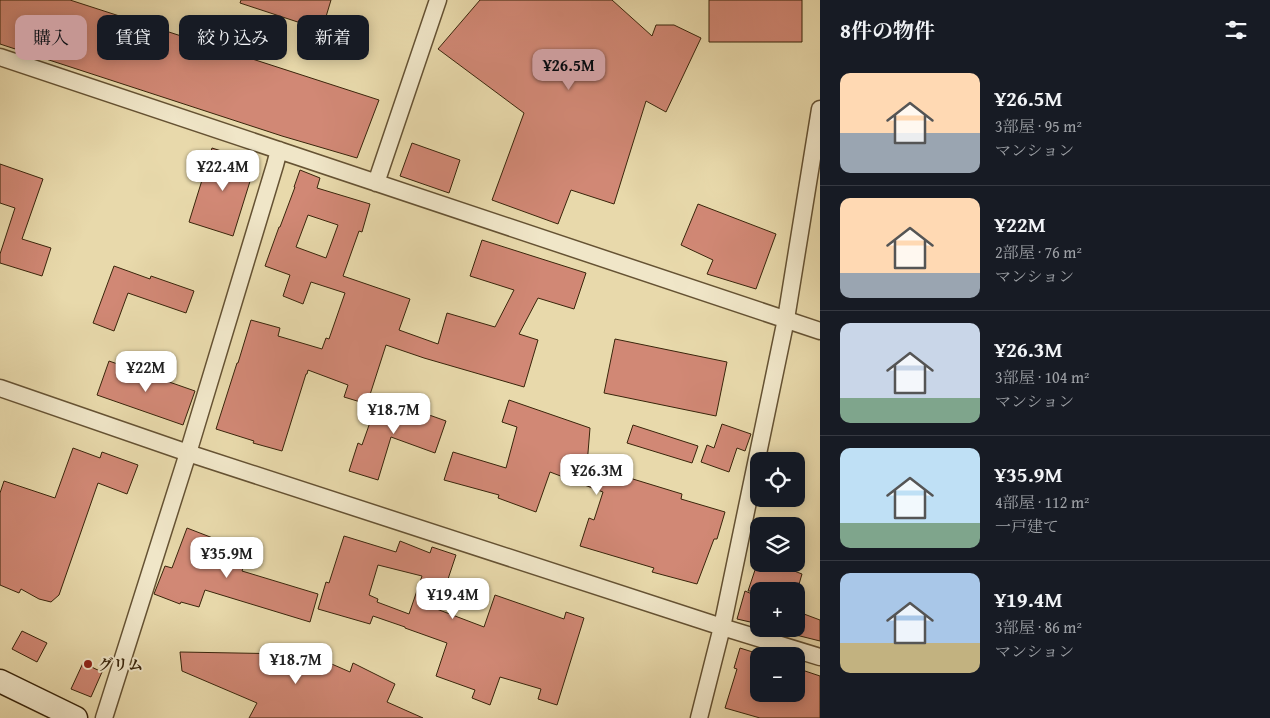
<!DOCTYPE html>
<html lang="ja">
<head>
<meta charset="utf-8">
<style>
	:root { --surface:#171b24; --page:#242831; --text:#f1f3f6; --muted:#9ea1a6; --line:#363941; --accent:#c59692 }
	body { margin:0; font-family:"Gentium Book Plus","Noto Serif JP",serif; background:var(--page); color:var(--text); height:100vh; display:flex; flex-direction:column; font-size:19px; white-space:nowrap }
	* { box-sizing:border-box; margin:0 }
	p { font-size:16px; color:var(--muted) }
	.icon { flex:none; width:28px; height:28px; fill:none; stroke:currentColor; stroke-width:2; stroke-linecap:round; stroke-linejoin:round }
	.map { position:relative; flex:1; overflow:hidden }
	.panel { display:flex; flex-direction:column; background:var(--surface); width:450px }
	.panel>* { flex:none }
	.hud { position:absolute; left:15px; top:15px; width:475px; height:45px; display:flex; gap:10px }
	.buttons { position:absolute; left:750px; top:452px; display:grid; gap:10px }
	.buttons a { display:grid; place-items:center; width:55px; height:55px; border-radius:10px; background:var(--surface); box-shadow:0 2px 12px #0003; font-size:25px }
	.price { position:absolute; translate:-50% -42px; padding:0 11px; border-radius:10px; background:#fff; color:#222; font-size:16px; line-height:32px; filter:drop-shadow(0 1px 2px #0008) }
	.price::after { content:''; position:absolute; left:50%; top:30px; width:15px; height:11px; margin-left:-8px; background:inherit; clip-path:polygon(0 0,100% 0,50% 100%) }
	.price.active { background:var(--accent); color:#111 }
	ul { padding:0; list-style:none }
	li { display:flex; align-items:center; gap:15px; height:125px; padding:0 20px }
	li+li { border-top:1px solid var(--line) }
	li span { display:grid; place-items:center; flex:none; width:140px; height:100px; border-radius:10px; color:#555 }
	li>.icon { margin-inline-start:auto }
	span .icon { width:60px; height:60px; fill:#fffc; stroke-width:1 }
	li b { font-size:21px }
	h2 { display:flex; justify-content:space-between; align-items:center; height:60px; padding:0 20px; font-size:21px }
	.pill { padding:0 18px; border-radius:10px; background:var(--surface); box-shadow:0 2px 12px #0003; font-size:18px; line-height:45px }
	.pill.active { background:var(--accent); color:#111 }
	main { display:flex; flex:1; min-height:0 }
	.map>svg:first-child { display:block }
	.building { fill:#d18875; stroke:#39250b; fill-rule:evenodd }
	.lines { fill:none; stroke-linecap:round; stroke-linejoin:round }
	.minor-casing { stroke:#655233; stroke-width:19 }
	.secondary-casing { stroke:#39250b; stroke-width:25 }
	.minor { stroke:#f0e6c8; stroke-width:16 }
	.secondary { stroke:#f0e6c8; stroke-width:22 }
	.poi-dot { fill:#8f2418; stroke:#f0e6c8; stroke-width:2 }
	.labels { text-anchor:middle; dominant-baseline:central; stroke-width:4; stroke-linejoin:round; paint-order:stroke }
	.poi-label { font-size:15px; font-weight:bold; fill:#39250b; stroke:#f0e6c8; text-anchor:start }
</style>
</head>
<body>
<main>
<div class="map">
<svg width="820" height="718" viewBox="0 0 820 718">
	<rect width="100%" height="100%" fill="#e8d9ab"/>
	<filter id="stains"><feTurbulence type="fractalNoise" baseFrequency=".004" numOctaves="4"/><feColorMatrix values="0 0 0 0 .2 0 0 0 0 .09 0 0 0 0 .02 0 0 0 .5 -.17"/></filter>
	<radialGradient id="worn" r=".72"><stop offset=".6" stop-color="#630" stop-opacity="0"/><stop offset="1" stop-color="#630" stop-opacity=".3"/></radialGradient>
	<path class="building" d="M0 0H70L379 100 357 158 282 136 0 44Z
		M241 0H331L322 30 240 3Z
		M480 0H612L652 36 656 25H674L701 38 666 112 646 101 614 204 571 190 558 224 492 200 524 113 438 49Z
		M709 0H802V42H709Z
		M412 143 460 160 449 193 400 176Z
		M212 148 256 162 233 236 189 222Z
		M0 164 43 179 22 239 51 248 42 276 0 263V254L15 208 0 203Z
		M300 170 320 178 317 188 370 204 362 232 359 231 343 276 410 299 399 330 438 344 447 313 495 327 514 290 470 276 482 240 586 273 574 309 538 298 519 334 538 340 524 387 424 358 386 345 367 404 344 397 348 385 308 370 307 374H306L282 451 253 443 254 441 216 429 237 363H238L251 320 280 328 278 336 322 349 326 338 329 339 345 293 311 282 303 304 283 296 290 275 265 266 279 227H280L295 187H294ZM308 215 338 225 326 258 296 247Z
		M698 204 776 234 756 289 707 274 713 260 681 245Z
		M114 266 150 279 151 276 194 291 186 313 128 293 114 331 93 323Z
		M615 339 727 362 716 416 604 393Z
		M109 361 195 391 183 425 97 395Z
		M379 397 446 421 435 453 391 437 378 480 349 471 358 443 362 445Z
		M509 400 590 428 587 465 682 494 681 499 725 512 717 539H714L697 584 652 572 654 568 580 546 589 518 594 520 603 492 550 472 536 512 498 498 499 495 444 480 453 452 506 468 517 427 502 422Z
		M722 424 751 434 745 451 737 448 729 472 701 462 707 445 714 448Z
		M633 425 698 446 692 463 627 443Z
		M73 448 100 458 102 452 138 465 127 494 98 483 59 595 51 602 39 599 21 589 19 593 0 585V493L4 481 55 498Z
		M187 528 249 552 242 571 318 594 310 622 205 590 199 607 181 602 180 604 154 594 165 566 172 568Z
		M344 536 396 552 400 541 430 553 432 547 456 555 447 582 443 580 434 608 484 627 495 595 564 619 566 612 584 618 557 705 538 699 541 689 500 677 490 705 472 698 475 690 436 676 447 643 405 628V627L373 616 370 624 318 609 326 582 329 583ZM378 565 422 576 409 614 377 602 378 599 369 595Z
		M757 564H776L802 574 797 591H748Z
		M745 591 759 597V624L737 619Z
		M796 611 820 620V641L796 635Z
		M22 631 47 643 37 662 12 649Z
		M295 648 350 672 353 663 395 684 387 702 423 718H249L257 703 182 671 180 652 291 654Z
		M740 648 759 654V694H796V668L820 676V718H760L725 708 737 669 734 668Z
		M83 663 102 672 91 697 71 689Z"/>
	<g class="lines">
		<defs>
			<path id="minor" d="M0 57 820 331
				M376 183 438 0
				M0 388 188 453 722 627 820 657
				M104 718 188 453 275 165 279 150
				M699 718 722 627 786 319 820 109"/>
			<path id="secondary" d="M0 681 76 718"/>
		</defs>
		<use href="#minor" class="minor-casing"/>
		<use href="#secondary" class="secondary-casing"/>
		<use href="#minor" class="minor"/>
		<use href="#secondary" class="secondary"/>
	</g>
	<circle class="poi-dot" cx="88" cy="664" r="5"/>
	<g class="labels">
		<g class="poi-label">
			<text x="98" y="664">グリム</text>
		</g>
	</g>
	<rect width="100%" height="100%" filter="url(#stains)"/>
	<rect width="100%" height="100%" fill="url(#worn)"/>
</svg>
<div class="buttons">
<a><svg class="icon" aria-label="locate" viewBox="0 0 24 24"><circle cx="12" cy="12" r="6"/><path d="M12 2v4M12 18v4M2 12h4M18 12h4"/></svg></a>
<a><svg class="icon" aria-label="layers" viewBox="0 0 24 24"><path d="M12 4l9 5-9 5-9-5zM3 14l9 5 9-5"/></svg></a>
<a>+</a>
<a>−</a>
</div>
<b class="price active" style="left:569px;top:91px">¥26.5M</b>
<b class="price" style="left:223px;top:192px">¥22.4M</b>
<b class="price" style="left:146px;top:393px">¥22M</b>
<b class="price" style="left:394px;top:435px">¥18.7M</b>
<b class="price" style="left:597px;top:496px">¥26.3M</b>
<b class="price" style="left:227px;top:579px">¥35.9M</b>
<b class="price" style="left:453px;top:620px">¥19.4M</b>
<b class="price" style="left:296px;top:685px">¥18.7M</b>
<div class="hud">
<a class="pill active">購入</a>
<a class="pill">賃貸</a>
<a class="pill">絞り込み</a>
<a class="pill">新着</a>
</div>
</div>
<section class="panel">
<h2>8件の物件<svg class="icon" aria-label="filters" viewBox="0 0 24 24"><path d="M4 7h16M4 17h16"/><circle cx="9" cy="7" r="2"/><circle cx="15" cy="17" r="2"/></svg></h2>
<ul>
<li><span style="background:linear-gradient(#ffd9b3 60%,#9aa5b1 0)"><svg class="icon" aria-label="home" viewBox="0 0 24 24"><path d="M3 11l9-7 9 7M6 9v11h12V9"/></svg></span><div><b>¥26.5M</b><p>3部屋 · 95 m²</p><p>マンション</p></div></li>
<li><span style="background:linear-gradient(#ffd9b3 75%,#9aa5b1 0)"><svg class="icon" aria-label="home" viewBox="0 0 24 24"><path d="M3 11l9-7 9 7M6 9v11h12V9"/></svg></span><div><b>¥22M</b><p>2部屋 · 76 m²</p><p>マンション</p></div></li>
<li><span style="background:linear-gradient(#c9d6e8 75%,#7fa58c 0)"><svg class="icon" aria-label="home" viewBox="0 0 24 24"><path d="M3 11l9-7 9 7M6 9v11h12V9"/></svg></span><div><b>¥26.3M</b><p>3部屋 · 104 m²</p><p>マンション</p></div></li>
<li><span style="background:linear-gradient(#bfe0f5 75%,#7fa58c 0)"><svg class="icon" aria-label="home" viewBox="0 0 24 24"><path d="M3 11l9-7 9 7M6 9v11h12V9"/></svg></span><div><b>¥35.9M</b><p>4部屋 · 112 m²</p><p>一戸建て</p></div></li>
<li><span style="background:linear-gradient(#a9c7e8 70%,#c2b280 0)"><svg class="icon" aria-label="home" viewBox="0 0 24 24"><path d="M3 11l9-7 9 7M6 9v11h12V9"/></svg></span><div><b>¥19.4M</b><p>3部屋 · 86 m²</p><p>マンション</p></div></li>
</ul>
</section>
</main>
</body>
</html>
